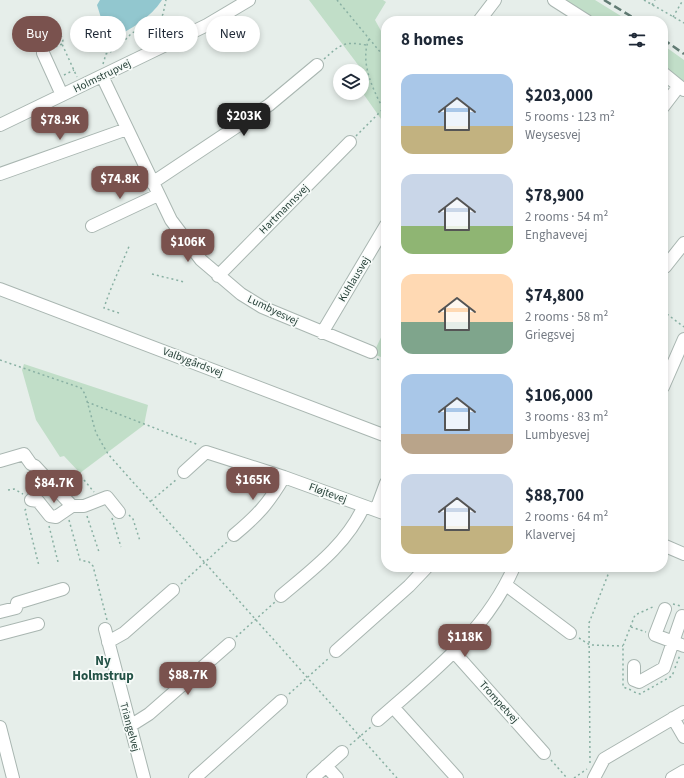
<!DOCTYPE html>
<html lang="en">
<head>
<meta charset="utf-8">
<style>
	:root { --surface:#fff; --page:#f6f6f7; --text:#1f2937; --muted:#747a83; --accent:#7a524e }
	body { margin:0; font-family:"Source Sans 3",sans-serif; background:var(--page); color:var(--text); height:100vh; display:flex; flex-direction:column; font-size:15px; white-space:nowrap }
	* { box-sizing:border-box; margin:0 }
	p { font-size:13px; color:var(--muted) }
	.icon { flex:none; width:22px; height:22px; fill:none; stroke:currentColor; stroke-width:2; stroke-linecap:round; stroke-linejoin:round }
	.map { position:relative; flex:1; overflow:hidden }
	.side { position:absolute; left:381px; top:16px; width:287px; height:556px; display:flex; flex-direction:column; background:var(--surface); border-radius:16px; box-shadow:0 2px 6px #0003 }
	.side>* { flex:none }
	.guide { position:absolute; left:12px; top:16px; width:309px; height:36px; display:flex; gap:8px }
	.tools { position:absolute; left:333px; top:64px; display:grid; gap:8px }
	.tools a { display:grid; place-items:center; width:36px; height:36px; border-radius:50%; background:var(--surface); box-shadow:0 2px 6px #0003; font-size:20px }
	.price { position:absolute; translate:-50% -34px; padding:0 9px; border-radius:8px; background:var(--accent); color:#fff; font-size:13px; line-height:26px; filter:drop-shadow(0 1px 2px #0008) }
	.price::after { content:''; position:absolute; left:50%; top:24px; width:12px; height:9px; margin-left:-6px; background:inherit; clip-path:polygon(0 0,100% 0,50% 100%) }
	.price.current { background:#222; color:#fff }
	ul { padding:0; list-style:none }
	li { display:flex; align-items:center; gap:12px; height:100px; padding:0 20px }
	li span { display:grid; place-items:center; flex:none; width:112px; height:80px; border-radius:12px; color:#555 }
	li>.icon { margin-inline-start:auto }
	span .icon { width:48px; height:48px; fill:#fffc; stroke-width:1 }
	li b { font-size:17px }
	h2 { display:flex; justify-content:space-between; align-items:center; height:48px; padding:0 20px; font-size:17px }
	.chip { padding:0 14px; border-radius:18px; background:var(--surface); box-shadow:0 2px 6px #0003; font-size:14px; line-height:36px }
	.chip.current { background:var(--accent); color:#fff }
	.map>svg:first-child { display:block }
	.green { fill:#c1dec8 }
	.water { fill:#92c7cf }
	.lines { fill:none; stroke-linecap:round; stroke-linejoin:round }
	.minor-casing { stroke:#a9b6b1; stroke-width:14 }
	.path { stroke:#89b0a3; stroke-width:1.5; stroke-dasharray:2 3; stroke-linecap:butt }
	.minor { stroke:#fff; stroke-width:12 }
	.rail { stroke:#617b73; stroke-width:2.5; stroke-dasharray:8 4; stroke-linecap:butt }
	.labels { text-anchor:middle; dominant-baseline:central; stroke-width:3.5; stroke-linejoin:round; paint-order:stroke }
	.street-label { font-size:11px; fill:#264038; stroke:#f7fbf9 }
	.quarter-label { font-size:13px; font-weight:bold; fill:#225145; stroke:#f7fbf9 }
</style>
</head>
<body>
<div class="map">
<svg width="684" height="778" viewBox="0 0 684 778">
	<rect width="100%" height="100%" fill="#e6eeea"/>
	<path class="green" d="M309 0H383L386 2 375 20 386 40V126L362 92V77L365 74Z
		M562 0H595L629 21H596Z
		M663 45 684 60V83L663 66Z
		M386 327V359L373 354Z
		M24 364 148 405 144 425 80 473 64 456 60 457 36 420 22 370Z"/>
	<path class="water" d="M100 0H162C151 17 131 30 113 37L106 34 97 5Z"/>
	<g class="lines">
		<defs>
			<path id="minor" d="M554 0 587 21
				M479 21 495 0
				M43 53 62 95
				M663 73 684 90
				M102 76 171 220 201 260 241 294 262 307 371 352
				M663 107 679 86
				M0 125 207 25 249 0
				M0 174 127 129
				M152 183 269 105 317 65
				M92 226 158 195
				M665 267 684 243
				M218 276 350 142
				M0 289 386 436
				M322 333 386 225
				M663 387 684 339
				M0 461 24 454 31 464 35 466 72 506H84L107 497 119 512
				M184 472 206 452 284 477 386 514
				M31 500 38 501 50 516 56 517 72 506
				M376 510 386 483
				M234 535C258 515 268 504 284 477
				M663 545 684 554
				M506 585 570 633
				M281 596C313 569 346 545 364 506
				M665 609 655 635 684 646
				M0 612 16 608 17 603 63 589
				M105 629 144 778
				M0 634 38 624
				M108 642 124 633 173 590
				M336 651 409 586 427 567
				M454 652 544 753
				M634 666V680L639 682 664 668 682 616
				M393 707 457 778
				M673 718 684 737
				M378 720C431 673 485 633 514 567
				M130 726 149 714 229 644
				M0 727 13 778
				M326 766 337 778
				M195 778 281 701
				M313 778 342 752
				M594 778 604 759 684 712
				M672 778 684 771"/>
		</defs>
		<use href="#minor" class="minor-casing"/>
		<path class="path" d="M337 0 386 59
			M644 0 684 23
			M652 5 655 0
			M673 17 683 0
			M57 26 63 40 62 44 77 77
			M369 39C359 63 374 92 386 114
			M51 49 62 44
			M324 59C341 44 344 41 366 45
			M103 64 106 54 116 49 132 33 160 20 163 14 166 0
			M64 75 74 70
			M356 136 383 109
			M152 274 184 282
			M663 311 684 327
			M119 313 104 308C111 286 121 266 130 244
			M377 359 386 363
			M0 360 81 388 85 394 96 433 108 454 397 778
			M87 402 199 445
			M84 480 94 492
			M8 490 14 489 23 494
			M151 501 177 479
			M26 509 25 510 39 566
			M129 515 133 519 140 541
			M87 516 99 552
			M112 518 121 547
			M69 520 80 560 89 562 93 566 107 620
			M49 526 58 562
			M181 584 227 542
			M673 604 681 606
			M631 627 646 632
			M236 637 275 602
			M579 638 590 645 623 646
			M675 668 680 655
			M631 690 623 687V646L635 615 655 606
			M634 692 640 694 672 676 674 671
			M289 694 329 658
			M350 745 371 727
			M551 760 567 778
			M590 763 589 623 611 567
			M574 778 587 769"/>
		<use href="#minor" class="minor"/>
		<path class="rail" d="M604 0 639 21
			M663 39 684 54"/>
	</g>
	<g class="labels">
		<g class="street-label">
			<text transform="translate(102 76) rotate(-26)">Holmstrupvej</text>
			<text transform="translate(284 209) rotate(-45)">Hartmannsvej</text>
			<text transform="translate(354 279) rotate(-59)">Kuhlausvej</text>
			<text transform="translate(273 310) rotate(26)">Lumbyesvej</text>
			<text transform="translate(193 362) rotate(21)">Valbygårdsvej</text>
			<text transform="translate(328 493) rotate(20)">Fløjtevej</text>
			<text transform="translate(499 702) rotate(48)">Trompetvej</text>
			<text transform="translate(130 727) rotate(75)">Triangelvej</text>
		</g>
		<g class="quarter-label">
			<text x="103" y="661">Ny<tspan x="103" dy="15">Holmstrup</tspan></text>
		</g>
	</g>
</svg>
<div class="tools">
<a><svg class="icon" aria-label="layers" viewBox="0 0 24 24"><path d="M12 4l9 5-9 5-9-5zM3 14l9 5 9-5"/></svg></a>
</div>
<b class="price current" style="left:244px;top:137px">$203K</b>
<b class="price" style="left:60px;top:141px">$78.9K</b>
<b class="price" style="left:120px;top:200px">$74.8K</b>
<b class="price" style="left:188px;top:263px">$106K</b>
<b class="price" style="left:253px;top:501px">$165K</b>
<b class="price" style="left:54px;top:504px">$84.7K</b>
<b class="price" style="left:465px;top:658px">$118K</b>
<b class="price" style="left:188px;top:696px">$88.7K</b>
<div class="guide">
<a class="chip current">Buy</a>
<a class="chip">Rent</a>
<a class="chip">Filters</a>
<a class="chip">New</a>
</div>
<section class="side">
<h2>8 homes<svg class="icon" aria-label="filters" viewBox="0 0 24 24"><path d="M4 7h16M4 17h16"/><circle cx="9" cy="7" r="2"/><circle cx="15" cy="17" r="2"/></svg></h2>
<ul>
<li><span style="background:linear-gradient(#a9c7e8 65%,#c2b280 0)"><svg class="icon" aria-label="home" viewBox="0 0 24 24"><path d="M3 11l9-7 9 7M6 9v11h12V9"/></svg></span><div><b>$203,000</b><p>5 rooms · 123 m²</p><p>Weysesvej</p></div></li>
<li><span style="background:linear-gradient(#c9d6e8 65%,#8fb573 0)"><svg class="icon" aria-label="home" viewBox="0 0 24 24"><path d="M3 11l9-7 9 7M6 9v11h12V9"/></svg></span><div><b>$78,900</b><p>2 rooms · 54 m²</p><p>Enghavevej</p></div></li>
<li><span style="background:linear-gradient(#ffd9b3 60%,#7fa58c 0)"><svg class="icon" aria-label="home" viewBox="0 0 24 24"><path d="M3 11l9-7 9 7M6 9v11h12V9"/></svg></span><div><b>$74,800</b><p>2 rooms · 58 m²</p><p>Griegsvej</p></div></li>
<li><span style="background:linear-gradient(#a9c7e8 75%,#b9a48a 0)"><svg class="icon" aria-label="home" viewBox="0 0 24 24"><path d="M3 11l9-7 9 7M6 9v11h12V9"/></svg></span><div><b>$106,000</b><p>3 rooms · 83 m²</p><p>Lumbyesvej</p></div></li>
<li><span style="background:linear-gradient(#c9d6e8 65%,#c2b280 0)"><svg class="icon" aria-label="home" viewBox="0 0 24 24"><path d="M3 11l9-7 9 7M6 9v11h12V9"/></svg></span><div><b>$88,700</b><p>2 rooms · 64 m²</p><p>Klavervej</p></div></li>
</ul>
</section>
</div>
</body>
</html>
